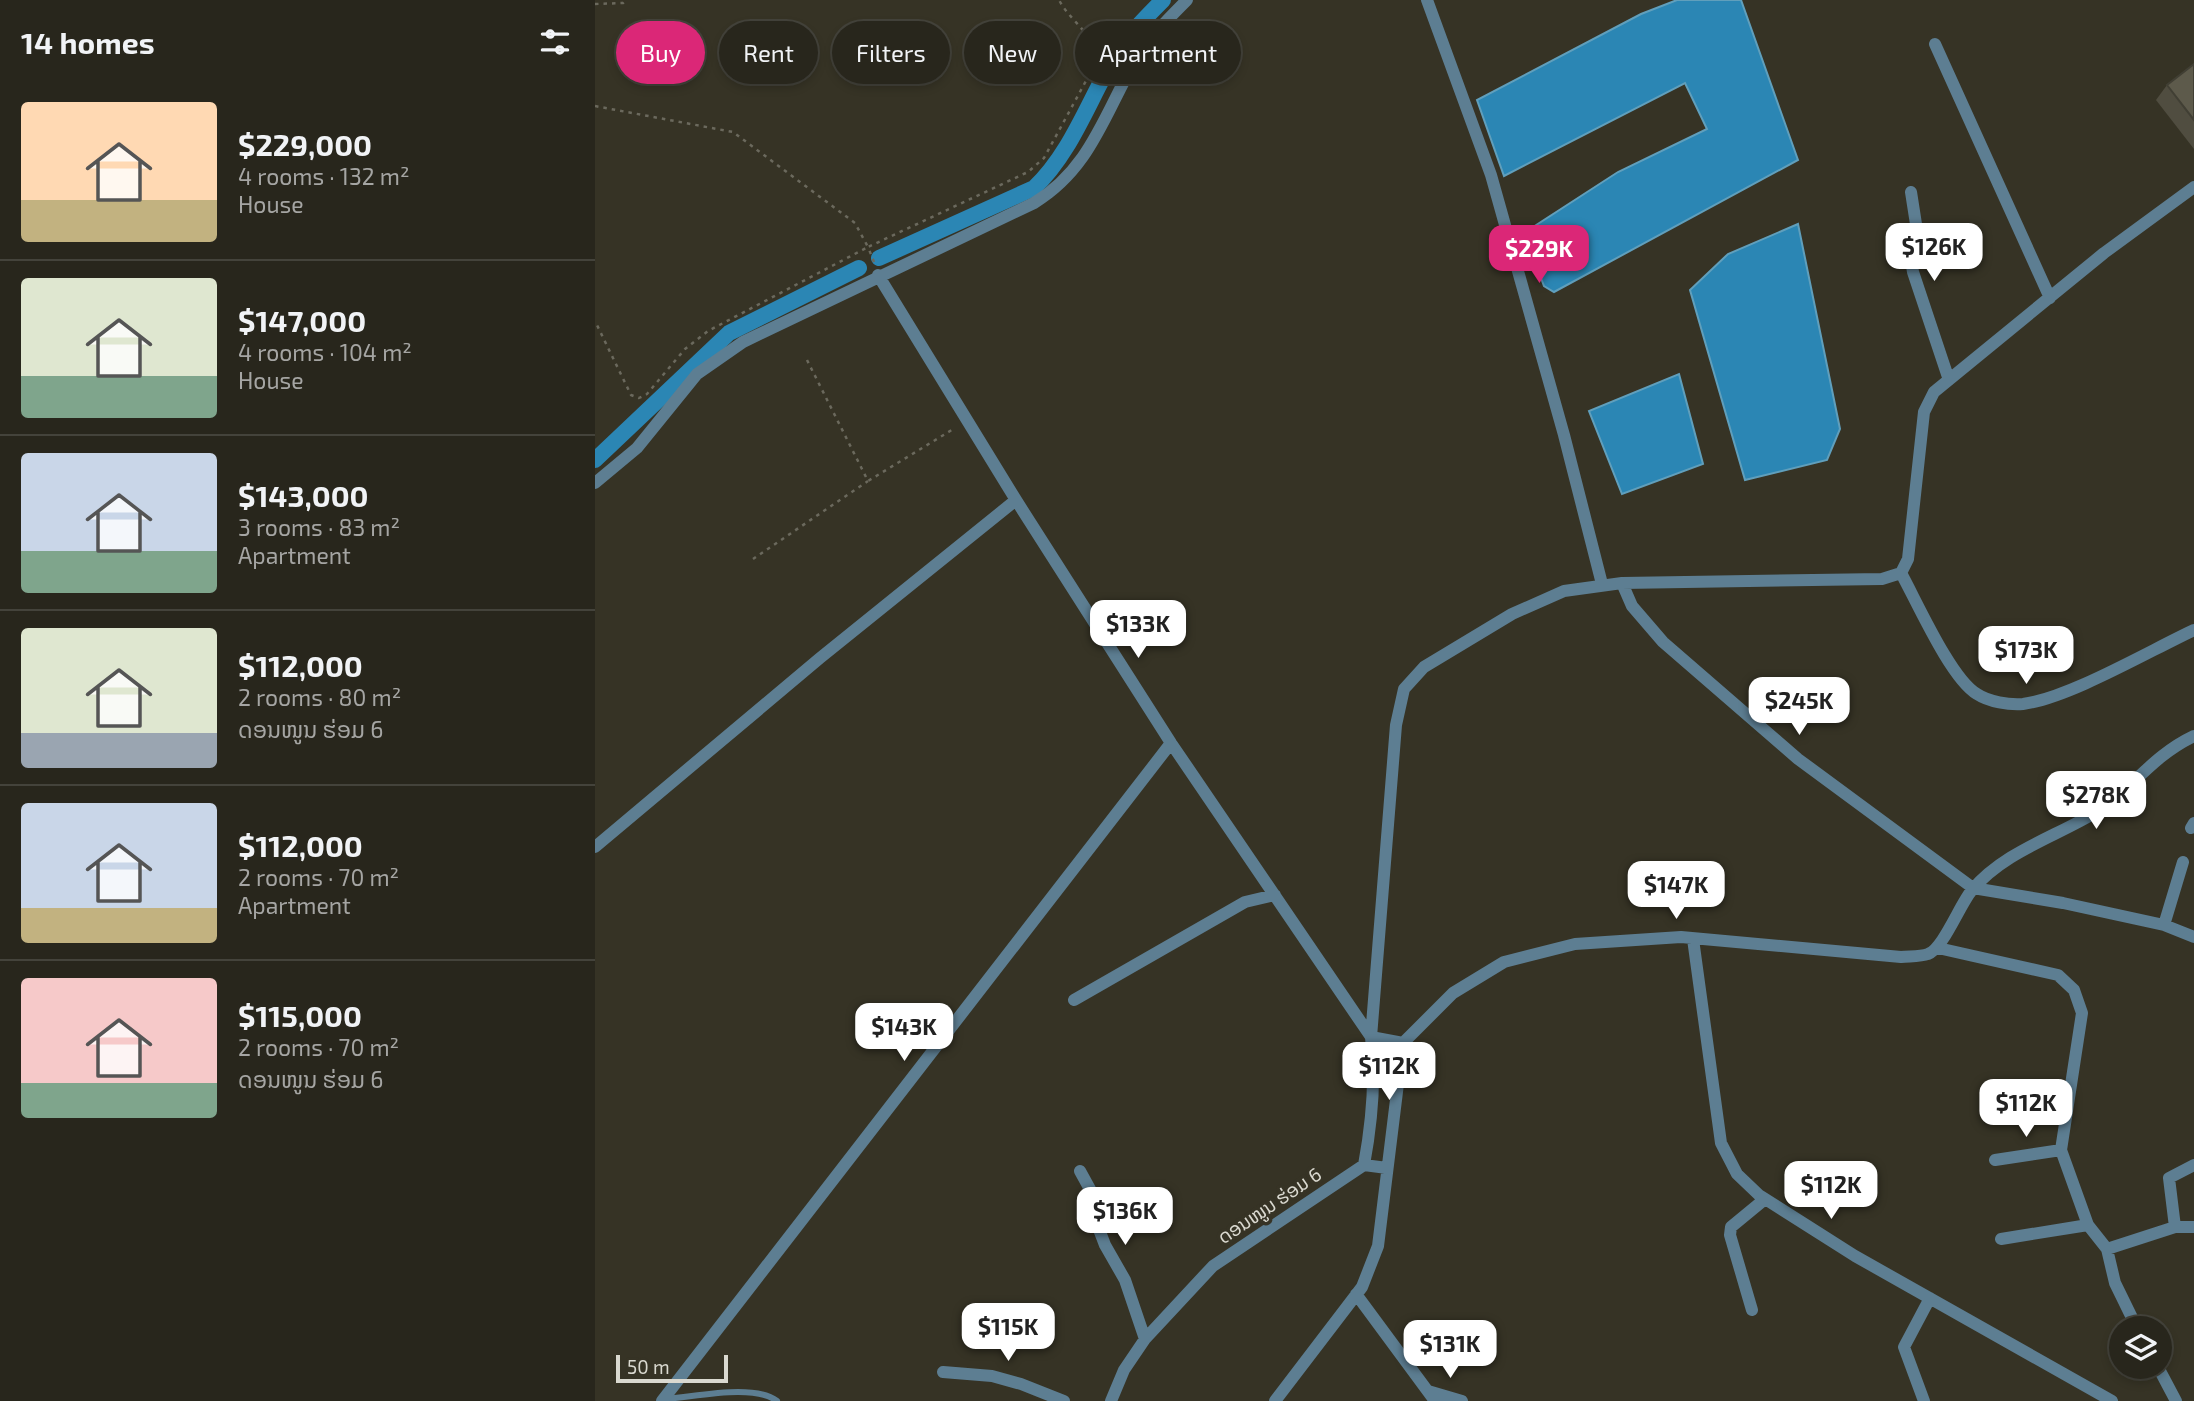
<!DOCTYPE html>
<html lang="en">
<head>
<meta charset="utf-8">
<style>
	:root { --surface:#28261c; --page:#302e25; --text:#f1f3f6; --muted:#a5a5a3; --line:#44433b; --accent:#db2777 }
	body { margin:0; font-family:"Exo 2","Noto Sans Lao",sans-serif; background:var(--page); color:var(--text); height:100vh; display:flex; flex-direction:column; font-size:26px; white-space:nowrap }
	* { box-sizing:border-box; margin:0 }
	p { font-size:23px; color:var(--muted) }
	.icon { flex:none; width:38px; height:38px; fill:none; stroke:currentColor; stroke-width:2; stroke-linecap:round; stroke-linejoin:round }
	.map { position:relative; flex:1; overflow:hidden }
	.drawer { display:flex; flex-direction:column; background:var(--surface); width:595px }
	.drawer>* { flex:none }
	.top-card { position:absolute; left:21px; top:21px; width:665px; height:63px; display:flex; gap:14px }
	.controls { position:absolute; left:1514px; top:1316px; display:grid; gap:14px }
	.controls a { display:grid; place-items:center; width:63px; height:63px; border-radius:50%; background:var(--surface); box-shadow:0 4px 10px #0003,0 0 0 2px var(--line); font-size:35px }
	.scale { position:absolute; left:21px; bottom:18px; width:112px; box-sizing:border-box; padding-left:7px; border:4px solid #dad9d0; border-top:0; font-size:19px; line-height:24px; white-space:nowrap; color:#dad9d0; -webkit-text-stroke:5px #363325; paint-order:stroke }
	.price { position:absolute; translate:-50% -60px; padding:0 16px; border-radius:14px; background:#fff; color:#222; font-size:23px; line-height:46px; filter:drop-shadow(0 2px 4px #0008) }
	.price::after { content:''; position:absolute; left:50%; top:42px; width:21px; height:16px; margin-left:-10px; background:inherit; clip-path:polygon(0 0,100% 0,50% 100%) }
	.price.active { background:var(--accent); color:#fff }
	ul { padding:0; list-style:none }
	li { display:flex; align-items:center; gap:21px; height:175px; padding:0 21px }
	li+li { border-top:2px solid var(--line) }
	li span { display:grid; place-items:center; flex:none; width:196px; height:140px; border-radius:7px; color:#555 }
	li>.icon { margin-inline-start:auto }
	span .icon { width:84px; height:84px; fill:#fffc; stroke-width:1 }
	li b { font-size:30px }
	h2 { display:flex; justify-content:space-between; align-items:center; height:84px; padding:0 21px; font-size:30px }
	.tag { padding:0 24px; border-radius:32px; background:var(--surface); box-shadow:0 4px 10px #0003,0 0 0 2px var(--line); font-size:24px; line-height:63px }
	.tag.active { background:var(--accent); color:#fff }
	main { display:flex; flex:1; min-height:0 }
	.map>svg:first-child { display:block }
	.water { fill:#2b86b4; stroke:#609fbc; stroke-width:2 }
	.lines { fill:none; stroke-linecap:round; stroke-linejoin:round }
	.canal { stroke:#2b86b4; stroke-width:16 }
	.path { stroke:#6b695d; stroke-width:2.5; stroke-dasharray:3.5 5; stroke-linecap:butt }
	.lane { stroke:#5d7e92; stroke-width:6 }
	.street { stroke:#5d7e92; stroke-width:12 }
	.wall { fill:#504d40 }
	.building { fill:#5d5a4b; stroke:#413f34; stroke-width:2 }
	.labels { text-anchor:middle; dominant-baseline:central; stroke-width:7; stroke-linejoin:round; paint-order:stroke }
	.street-label { font-size:19px; fill:#dad9d0; stroke:#363325 }
</style>
</head>
<body>
<main>
<section class="drawer">
<h2>14 homes<svg class="icon" aria-label="filters" viewBox="0 0 24 24"><path d="M4 7h16M4 17h16"/><circle cx="9" cy="7" r="2"/><circle cx="15" cy="17" r="2"/></svg></h2>
<ul>
<li><span style="background:linear-gradient(#ffd9b3 70%,#c2b280 0)"><svg class="icon" aria-label="home" viewBox="0 0 24 24"><path d="M3 11l9-7 9 7M6 9v11h12V9"/></svg></span><div><b>$229,000</b><p>4 rooms · 132 m²</p><p>House</p></div></li>
<li><span style="background:linear-gradient(#dfe7d0 70%,#7fa58c 0)"><svg class="icon" aria-label="home" viewBox="0 0 24 24"><path d="M3 11l9-7 9 7M6 9v11h12V9"/></svg></span><div><b>$147,000</b><p>4 rooms · 104 m²</p><p>House</p></div></li>
<li><span style="background:linear-gradient(#c9d6e8 70%,#7fa58c 0)"><svg class="icon" aria-label="home" viewBox="0 0 24 24"><path d="M3 11l9-7 9 7M6 9v11h12V9"/></svg></span><div><b>$143,000</b><p>3 rooms · 83 m²</p><p>Apartment</p></div></li>
<li><span style="background:linear-gradient(#dfe7d0 75%,#9aa5b1 0)"><svg class="icon" aria-label="home" viewBox="0 0 24 24"><path d="M3 11l9-7 9 7M6 9v11h12V9"/></svg></span><div><b>$112,000</b><p>2 rooms · 80 m²</p><p>ດອນໜູນ ຮ່ອມ 6</p></div></li>
<li><span style="background:linear-gradient(#c9d6e8 75%,#c2b280 0)"><svg class="icon" aria-label="home" viewBox="0 0 24 24"><path d="M3 11l9-7 9 7M6 9v11h12V9"/></svg></span><div><b>$112,000</b><p>2 rooms · 70 m²</p><p>Apartment</p></div></li>
<li><span style="background:linear-gradient(#f6c9c9 75%,#7fa58c 0)"><svg class="icon" aria-label="home" viewBox="0 0 24 24"><path d="M3 11l9-7 9 7M6 9v11h12V9"/></svg></span><div><b>$115,000</b><p>2 rooms · 70 m²</p><p>ດອນໜູນ ຮ່ອມ 6</p></div></li>
</ul>
</section>
<div class="map">
<svg width="1599" height="1401" viewBox="0 0 1599 1401">
	<rect width="100%" height="100%" fill="#363325"/>
	<path class="water" d="M1082 0H1146L1203 160 959 292 949 286 929 233 1023 172 1112 129 1090 83 909 176 882 100 1046 14Z
		M1203 224 1245 429 1232 460 1150 480 1095 290 1133 254Z
		M1084 374 1108 464 1027 494 994 411Z"/>
	<g class="lines">
		<path class="canal" d="M284 258 439 188C476 153 493 102 519 58 532 36 550 18 568 0
			M0 460 134 333 264 268"/>
		<path class="path" d="M0 4 28 3 31 0
			M0 106 138 132 260 223 273 247 113 331 90 349 52 394 44 398 36 395 0 321
			M279 262 273 247 433 172 449 158 498 68C505 35 478 26 464 0
			M212 360 273 481 360 428
			M158 559 273 481"/>
		<path class="lane" d="M70 1399C100 1397 158 1383 182 1401"/>
		<path class="street" d="M832 0 896 175 969 435 1007 584
			M1340 44 1455 298
			M1316 192 1323 237 1316 260 1318 272 1354 380
			M283 275 421 500 576 743 776 1037 808 1043
			M0 483 42 448 102 374 148 342 439 203C495 169 509 115 540 61 554 38 573 19 592 0
			M1306 573C1322 602 1356 679 1382 694 1394 702 1414 705 1428 704 1474 698 1554 651 1599 630
			M1027 583 1037 606 1068 642 1203 759 1378 888 1468 903 1569 925 1599 937
			M1596 828 1599 823
			M0 847 225 658 421 500
			M1569 925 1588 862
			M1098 939 1126 1143 1142 1174 1164 1195 1260 1256 1517 1401
			M1343 948 1463 975 1479 990 1487 1013 1466 1150 1493 1225 1512 1249 1520 1283 1542 1328
			M479 1000 650 902 680 895
			M1400 1160 1466 1150
			M769 1165C777 1122 781 1080 776 1037L801 725 809 689 829 667 917 614 969 591 1027 583 1287 579 1306 573 1313 559 1329 412 1339 392 1509 253 1599 187
			M485 1171 502 1202V1224L510 1245 530 1280 550 1339
			M1580 1227 1574 1178 1599 1165
			M1406 1239 1493 1225
			M1512 1249 1580 1227H1599
			M761 1294 840 1401
			M1157 1310 1135 1235 1136 1227 1170 1199
			M1563 1367 1581 1401
			M348 1372 397 1376 426 1384 469 1401
			M833 1391 867 1401
			M67 1401 576 743
			M516 1401 529 1370 550 1339 618 1266 769 1165 792 1168
			M680 1401 767 1287 783 1246 808 1043 858 993 909 962 980 944 1086 937 1306 957C1314 956 1325 957 1333 954 1348 949 1365 904 1377 890 1410 851 1461 837 1503 811 1538 788 1557 756 1599 736
			M1329 1401 1309 1347 1335 1298"/>
	</g>
	<path class="wall" d="M1599 65V149L1561 100 1572 85Z"/>
	<path class="building" d="M1599 64V120L1572 85Z"/>
	<g class="labels">
		<g class="street-label">
			<text transform="translate(674 1205) rotate(-34)">ດອນໜູນ ຮ່ອມ 6</text>
		</g>
	</g>
</svg>
<div class="controls">
<a><svg class="icon" aria-label="layers" viewBox="0 0 24 24"><path d="M12 4l9 5-9 5-9-5zM3 14l9 5 9-5"/></svg></a>
</div>
<div class="scale">50 m</div>
<b class="price" style="left:1339px;top:283px">$126K</b>
<b class="price active" style="left:944px;top:285px">$229K</b>
<b class="price" style="left:543px;top:660px">$133K</b>
<b class="price" style="left:1431px;top:686px">$173K</b>
<b class="price" style="left:1204px;top:737px">$245K</b>
<b class="price" style="left:1501px;top:831px">$278K</b>
<b class="price" style="left:1081px;top:921px">$147K</b>
<b class="price" style="left:309px;top:1063px">$143K</b>
<b class="price" style="left:794px;top:1102px">$112K</b>
<b class="price" style="left:1431px;top:1139px">$112K</b>
<b class="price" style="left:1236px;top:1221px">$112K</b>
<b class="price" style="left:530px;top:1247px">$136K</b>
<b class="price" style="left:413px;top:1363px">$115K</b>
<b class="price" style="left:855px;top:1380px">$131K</b>
<div class="top-card">
<a class="tag active">Buy</a>
<a class="tag">Rent</a>
<a class="tag">Filters</a>
<a class="tag">New</a>
<a class="tag">Apartment</a>
</div>
</div>
</main>
</body>
</html>
